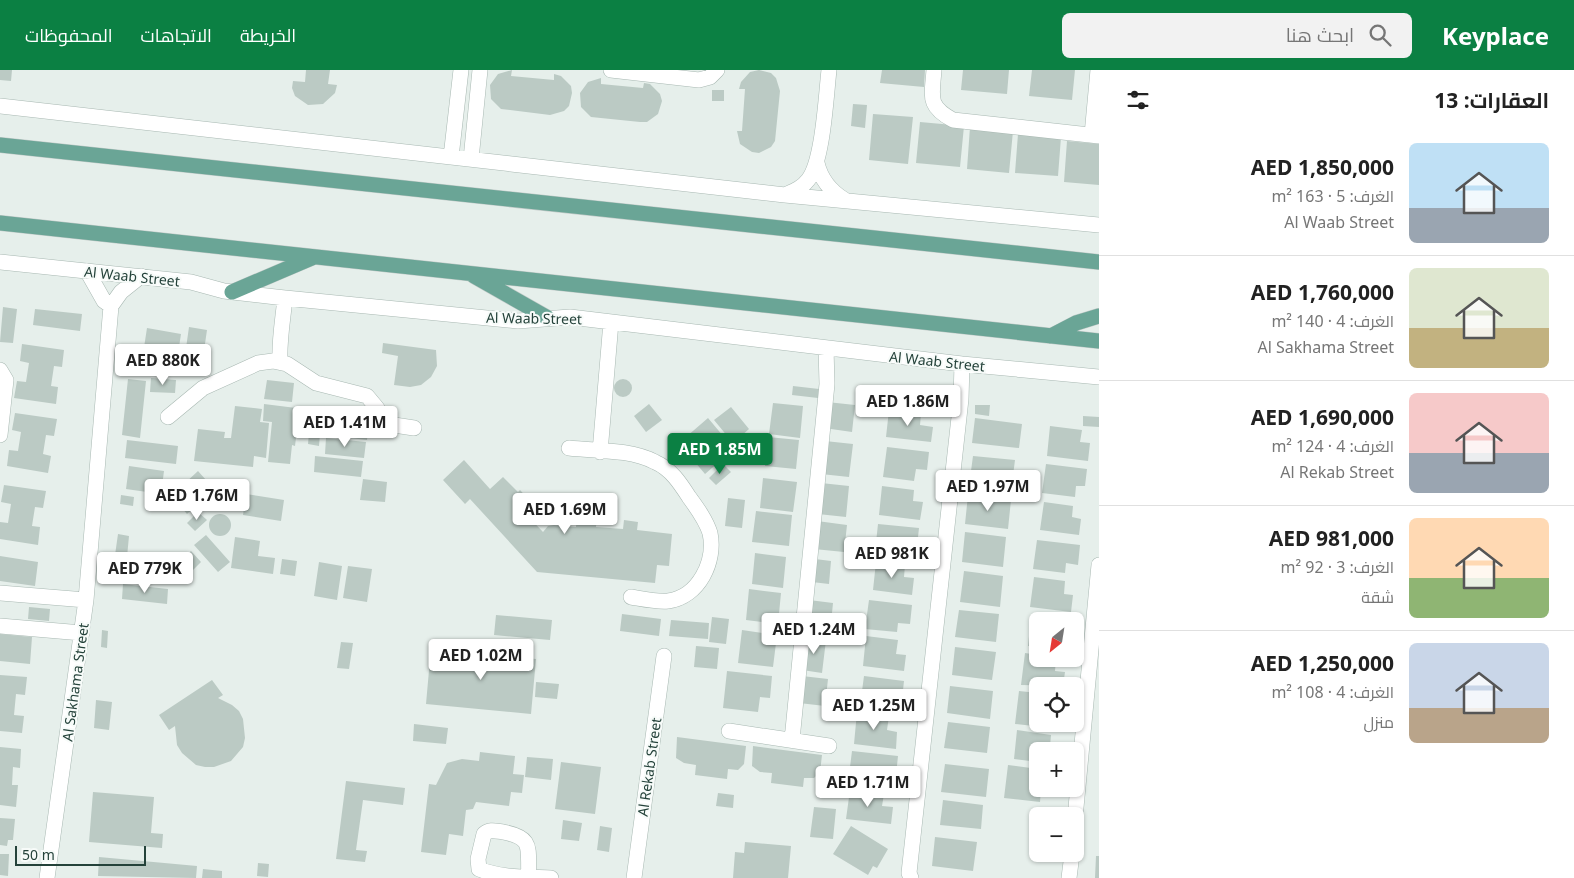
<!DOCTYPE html>
<html lang="ar">
<head>
<meta charset="utf-8">
<style>
	:root { --surface:#fff; --page:#f2f2f2; --text:#222; --muted:#767676; --line:#e0e0e0; --accent:#0b8043 }
	body { margin:0; font-family:"Noto Sans",Cairo,sans-serif; background:var(--page); color:var(--text); direction:rtl; height:100vh; display:flex; flex-direction:column; font-size:19px; white-space:nowrap }
	* { box-sizing:border-box; margin:0 }
	p { font-size:16px; color:var(--muted) }
	.icon { flex:none; width:28px; height:28px; fill:none; stroke:currentColor; stroke-width:2; stroke-linecap:round; stroke-linejoin:round }
	.map { position:relative; flex:1; overflow:hidden; direction:ltr }
	.side { display:flex; flex-direction:column; background:var(--surface); width:475px }
	.side>* { flex:none }
	.needle { width:32px; rotate:210deg }
	.tools { position:absolute; left:1029px; top:542px; display:grid; gap:10px }
	.tools a { display:grid; place-items:center; width:55px; height:55px; border-radius:8px; background:var(--surface); box-shadow:0 1px 4px #0004; font-size:25px }
	.scale { position:absolute; left:15px; bottom:12px; width:131px; box-sizing:border-box; padding-left:5px; border:2px solid #24423a; border-top:0; font-size:14px; line-height:18px; white-space:nowrap; color:#24423a; -webkit-text-stroke:4px #f7fbf9; paint-order:stroke }
	.price { position:absolute; translate:-50% -42px; padding:0 11px; border-radius:5px; background:#fff; color:#222; font-size:16px; line-height:32px; filter:drop-shadow(0 1px 2px #0008) }
	.price::after { content:''; position:absolute; left:50%; top:30px; width:15px; height:11px; margin-left:-8px; background:inherit; clip-path:polygon(0 0,100% 0,50% 100%) }
	.price.active { background:var(--accent); color:#fff }
	ul { padding:0; list-style:none }
	li { display:flex; align-items:center; gap:15px; height:125px; padding:0 25px }
	li+li { border-top:1px solid var(--line) }
	li span { display:grid; place-items:center; flex:none; width:140px; height:100px; border-radius:8px; color:#555 }
	li>.icon { margin-inline-start:auto }
	span .icon { width:60px; height:60px; fill:#fffc; stroke-width:1 }
	li b { font-size:21px }
	h2 { display:flex; justify-content:space-between; align-items:center; height:60px; padding:0 25px; font-size:21px }
	header { display:flex; align-items:center; gap:30px; box-sizing:border-box; height:70px; padding:0 25px; background:var(--accent); color:#fff }
	header strong { font-size:24px }
	nav { display:flex; gap:28px; margin-inline-start:auto; font-size:18px }
	.search { width:350px; height:45px; background:var(--page); display:flex; align-items:center; gap:12px; box-sizing:border-box; padding:0 18px; border-radius:8px; color:var(--muted); font-size:19px }
	main { display:flex; flex:1; min-height:0 }
	.map>svg:first-child { display:block }
	.building { fill:#bbcac4 }
	.lines { fill:none; stroke-linecap:round; stroke-linejoin:round }
	.street-casing { stroke:#a8b8b2; stroke-width:16 }
	.primary-casing { stroke:#c2cac8; stroke-width:16 }
	.street { stroke:#fff; stroke-width:15 }
	.primary { stroke:#6aa596; stroke-width:15 }
	.labels { text-anchor:middle; dominant-baseline:central; stroke-width:4; stroke-linejoin:round; paint-order:stroke }
	.street-label { font-size:14px; fill:#24423a; stroke:#f7fbf9 }
</style>
</head>
<body>
<header>
<strong>Keyplace</strong>
<div class="search"><svg class="icon" aria-label="search" viewBox="0 0 24 24"><circle cx="10" cy="10" r="6"/><path d="M15 15l6 6"/></svg>ابحث هنا</div>
<nav><a>الخريطة</a><a>الاتجاهات</a><a>المحفوظات</a></nav>
</header>
<main>
<section class="side">
<h2>العقارات: 13<svg class="icon" aria-label="filters" viewBox="0 0 24 24"><path d="M4 7h16M4 17h16"/><circle cx="9" cy="7" r="2"/><circle cx="15" cy="17" r="2"/></svg></h2>
<ul>
<li><span style="background:linear-gradient(#bfe0f5 65%,#9aa5b1 0)"><svg class="icon" aria-label="home" viewBox="0 0 24 24"><path d="M3 11l9-7 9 7M6 9v11h12V9"/></svg></span><div><b>AED 1,850,000</b><p>الغرف: 5 · 163 m²</p><p>Al Waab Street</p></div></li>
<li><span style="background:linear-gradient(#dfe7d0 60%,#c2b280 0)"><svg class="icon" aria-label="home" viewBox="0 0 24 24"><path d="M3 11l9-7 9 7M6 9v11h12V9"/></svg></span><div><b>AED 1,760,000</b><p>الغرف: 4 · 140 m²</p><p>Al Sakhama Street</p></div></li>
<li><span style="background:linear-gradient(#f6c9c9 60%,#9aa5b1 0)"><svg class="icon" aria-label="home" viewBox="0 0 24 24"><path d="M3 11l9-7 9 7M6 9v11h12V9"/></svg></span><div><b>AED 1,690,000</b><p>الغرف: 4 · 124 m²</p><p>Al Rekab Street</p></div></li>
<li><span style="background:linear-gradient(#ffd9b3 60%,#8fb573 0)"><svg class="icon" aria-label="home" viewBox="0 0 24 24"><path d="M3 11l9-7 9 7M6 9v11h12V9"/></svg></span><div><b>AED 981,000</b><p>الغرف: 3 · 92 m²</p><p>شقة</p></div></li>
<li><span style="background:linear-gradient(#c9d6e8 65%,#b9a48a 0)"><svg class="icon" aria-label="home" viewBox="0 0 24 24"><path d="M3 11l9-7 9 7M6 9v11h12V9"/></svg></span><div><b>AED 1,250,000</b><p>الغرف: 4 · 108 m²</p><p>منزل</p></div></li>
</ul>
</section>
<div class="map">
<svg width="1099" height="808" viewBox="0 0 1099 808">
	<rect width="100%" height="100%" fill="#e6efeb"/>
	<path class="building" d="M0 0H12L11 11 0 10Z
		M306 0H330L328 14 337 15 335 23 323 34 308 35 295 26 292 18 293 11 305 12Z
		M512 0 511 6 554 10V4L561 6 571 16 572 23 569 36 564 41 550 45 501 39 491 29 490 15 498 4Z
		M759 0 771 3 776 8 780 21 775 71 771 77 759 83 752 82 740 74 737 61H742L745 19H739L741 12 750 2Z
		M882 0H925L924 17 880 13Z
		M963 0H1009L1007 24 961 20Z
		M1032 0H1075L1072 30 1029 26Z
		M601 8V14L643 18 644 13 650 14 660 24 662 31 658 44 647 52H640L591 47 581 37 580 23 588 12Z
		M712 20H724V31H712Z
		M853 34 867 35 865 58 851 56Z
		M873 44 913 47 908 94 869 90Z
		M920 52 964 56 960 97 916 93Z
		M970 57 1013 61 1009 103 967 99Z
		M1018 64 1061 67 1058 106 1015 103Z
		M1067 71 1099 74V115L1064 112Z
		M3 237 17 239 13 273 0 272Z
		M35 239 82 244 80 261 33 255Z
		M189 257 207 260 201 301 183 299Z
		M147 258 181 264 175 303 141 297Z
		M383 273 436 280 437 296 431 307 421 315 410 317 394 315 398 286 382 283Z
		M22 274 64 280 62 297 54 296 51 316 58 317 56 334 14 328 17 311 26 312 29 293 20 291Z
		M151 308 176 310 175 323 150 322Z
		M128 309 146 311 140 368 122 365Z
		M614 318a9 9 0 1 1 18 0a9 9 0 1 1-18 0Z
		M267 310 294 313 292 332 264 329Z
		M793 316 819 319 818 328 792 325Z
		M827 332 855 335 852 362 824 358Z
		M773 333 803 336 800 368 769 364Z
		M264 334 296 338 293 358 297 359 295 376 292 375 290 394 268 392 272 352 263 351Z
		M649 334 662 350 646 362 634 346Z
		M975 335H990L989 346 975 344Z
		M235 336 262 339 260 352 269 353 266 388 254 386 253 397 194 391 198 359 225 362 224 368H231Z
		M731 337 749 359 733 373 714 350Z
		M889 340 921 344 920 355 933 357 931 372 886 367Z
		M15 343 57 349 54 366 46 365 43 384 51 386 48 403 7 396 9 380 18 381 21 362 12 360Z
		M325 346 369 351 367 370 323 365Z
		M1083 346 1099 347V357L1083 356Z
		M708 348 734 379 705 404 679 373Z
		M975 348 1022 354 1019 378 972 373Z
		M1050 356 1082 360 1080 372 1090 373 1088 391 1047 386Z
		M309 363 320 364 319 376 308 374Z
		M768 367 799 370 796 399 765 396Z
		M326 368 366 372 364 388 325 384Z
		M127 370 178 376 176 394 125 388Z
		M825 371 853 374 849 407 821 404Z
		M887 377 929 382 927 400 916 399 914 411 883 407Z
		M315 386 363 391 361 407 314 402Z
		M973 386 1015 390 1011 421 969 416Z
		M464 390 490 419 503 407 518 422 520 420 532 433 523 441 543 462 548 456 554 455 576 457 578 431 598 433 596 457 623 459 624 450 638 452 637 460 672 464 669 496 657 495 655 513 537 502 470 429 465 434 443 410Z
		M723 394 731 402 716 415 709 408Z
		M1046 394 1087 399 1085 416H1076L1075 427 1042 423Z
		M129 396 164 401 161 424 126 419Z
		M198 401 214 419 200 432 184 414Z
		M763 408 797 412 793 442 760 438Z
		M363 409 387 412 385 432 360 430Z
		M821 413 849 416 846 447 818 444Z
		M4 415 46 421 43 438 35 437 32 456 40 457 38 475 0 469V452L8 453 11 434 1 432Z
		M882 416 914 420 913 431 923 432 920 450 879 445Z
		M187 422 198 434 187 444 177 432Z
		M246 424 284 430 281 451 243 445Z
		M121 425 134 427 133 436 120 434Z
		M968 425 1011 430 1008 459 965 454Z
		M728 428 745 430 742 458 725 456Z
		M1044 432 1073 436 1072 447 1081 449 1079 465 1040 460Z
		M756 441 792 445 789 476 752 472Z
		M198 442 207 450 195 461 187 453Z
		M209 455a11 11 0 1 1 22 0a11 11 0 1 1-22 0Z
		M817 451 847 455 844 482 814 479Z
		M878 454 919 458 917 476 908 475 907 486 875 482Z
		M965 462 1006 467 1003 497 962 492Z
		M118 464 129 466 127 487 115 485Z
		M206 465 230 492 218 502 194 475Z
		M235 467 260 471 258 486 275 488 273 504 231 498Z
		M1037 470 1080 475 1078 495 1066 493 1065 503 1033 499Z
		M191 481 201 492 192 501 181 490Z
		M755 483 786 487 783 518 752 514Z
		M0 486 38 492 35 516 0 511Z
		M282 489 297 491 295 506 280 504Z
		M815 489 831 491 829 514 812 512Z
		M113 491 127 492 126 502 112 501Z
		M133 491 184 497 183 513 131 508Z
		M319 492 342 496 337 530 314 526Z
		M876 492 905 495 904 507 914 508 912 525 873 520Z
		M348 496 372 499 367 532 343 528Z
		M964 501 1003 506 1000 537 960 532Z
		M1034 507 1065 511 1064 524 1073 525 1071 542 1030 537Z
		M123 514 168 519 167 534 122 529Z
		M749 519 781 523 778 554 746 550Z
		M809 530 833 533 830 563 806 560Z
		M869 530 912 535 910 554 898 553 897 562 865 559Z
		M29 537 50 539 49 551 28 549Z
		M959 540 999 544 996 572 955 567Z
		M622 544 661 549 659 566 620 561Z
		M496 545 552 550 550 570 494 565Z
		M712 547 729 549 726 574 709 572Z
		M1031 547 1061 550 1038 551V577L1028 576Z
		M671 550 709 553 708 569 669 566Z
		M102 560 108 561 107 578 101 577Z
		M742 560 777 565 773 597 738 593Z
		M0 564 32 567 30 594 0 591Z
		M866 566 898 570 896 584 906 585 904 601 863 596Z
		M805 567 826 570 822 603 802 600Z
		M341 572 353 573 349 599 337 598Z
		M696 576 719 578 717 599 694 597Z
		M955 577 996 582 992 610 952 605Z
		M431 578 536 589 531 644 426 634Z
		M1025 583 1038 585V589H1056L1055 601 1065 602 1063 616 1021 615Z
		M727 601 772 606 770 628 760 627 758 642 723 638Z
		M0 605 27 607 25 625 16 624 14 645 24 646 22 663 0 661Z
		M802 606 828 609 825 636 799 633Z
		M864 606 904 611 902 629 891 628 890 639 860 636Z
		M212 610 223 625 218 628 232 635 239 641 243 649 245 668 243 677 231 691 214 697H205L196 695 182 683 177 675 175 656 169 660 159 645Z
		M536 612 559 614 557 629 535 627Z
		M950 616 993 621 990 649 947 643Z
		M1019 621 1038 623V654H1052L1051 658 1015 654Z
		M96 630 112 632 109 660 94 658Z
		M857 642 889 646 887 660 897 662 896 679 854 674Z
		M948 652 990 657 987 683 944 678Z
		M414 654 448 658 446 674 413 671Z
		M1017 660 1051 665 1050 676 1061 677 1060 681H1038V692L1014 689Z
		M677 667 746 676 744 694 738 700 728 699 727 709 695 705 696 695 684 693 676 688Z
		M753 676 822 685 820 702 814 708H804L803 717 771 713 772 703 760 702 752 696Z
		M0 677 21 679 20 698 13 697 12 715H18L16 737 0 735Z
		M852 681 898 686 896 705 885 704 884 718 848 713Z
		M480 682 515 686 513 704 524 705 522 723 511 722 509 736 476 732 473 739 466 740 463 766 449 764 446 785 421 782 429 714 436 715 447 693 462 689 479 691Z
		M527 687 553 689 551 710 525 707Z
		M561 692 601 697 595 744 555 739Z
		M945 694 989 699 986 727 941 722Z
		M1008 695 1038 699V719H1041L1040 732 1004 728Z
		M346 711 405 718 403 735 363 730 356 780 367 781 365 792 336 789Z
		M850 720 884 724 882 736 893 737 891 754 846 749Z
		M93 722 154 727 151 763 163 764 162 778 89 772Z
		M718 723 734 725 733 738 716 736Z
		M943 730 983 735 981 759 940 755Z
		M814 737 836 739 833 769 810 767Z
		M0 748 15 749 13 770H8L7 776 0 775Z
		M563 750 582 753 579 771 561 769Z
		M600 756 612 758 609 782 597 780Z
		M851 756 888 779 877 798 873 796 868 805 833 784Z
		M935 767 977 772 973 801 932 796Z
		M745 772 791 776 788 808H733L735 782 744 783Z
		M0 784H9L8 806 0 805Z
		M1096 786H1099V808H1095Z
		M99 787 197 796 196 808 98 806Z
		M258 793 269 794 268 807 257 806Z
		M203 799 222 801V808H202Z"/>
	<g class="lines">
		<defs>
			<path id="street" d="M611 0 699 10 710 7 717 0
				M934 0C932 27 927 36 953 50L1099 66
				M0 36 785 125 1099 155
				M1092 65 1098 0
				M451 87 461 0
				M471 89 480 0
				M817 93C821 110 830 121 845 130
				M785 125C794 121 802 118 808 110 823 92 826 26 829 0
				M0 192 191 212 224 221 285 228 518 251 570 247 962 294 1099 307
				M87 201 104 231 111 236
				M280 291C279 270 283 249 285 228
				M0 300 6 310 0 365
				M168 347 203 318 258 293 273 291 287 294 316 313 367 326 377 338 381 353 414 358
				M569 378C596 381 630 379 655 392 671 399 680 413 689 427 697 438 706 450 710 463 716 491 699 527 668 531 656 532 643 529 631 527
				M600 382 611 252
				M0 523 86 530
				M0 556 82 563
				M729 661 829 676
				M792 670 827 314 826 278
				M1075 748 1099 495
				M529 807C527 779 535 768 503 762 495 761 490 759 484 764L478 789 479 799C500 808 528 807 551 808
				M47 808 86 530 111 236 121 222 141 206
				M634 808 664 586
				M911 808 909 803 961 329 962 294
				M1069 808 1072 784"/>
			<path id="primary" d="M0 75 1099 192
				M0 153 1099 271
				M474 206 548 248
				M232 222 314 187
				M1051 266 1076 253 1099 246"/>
		</defs>
		<use href="#street" class="street-casing"/>
		<use href="#primary" class="primary-casing"/>
		<use href="#street" class="street"/>
		<use href="#primary" class="primary"/>
	</g>
	<g class="labels">
		<g class="street-label">
			<text transform="translate(132 206) rotate(6)">Al Waab Street</text>
			<text transform="translate(534 248) rotate(1)">Al Waab Street</text>
			<text transform="translate(937 291) rotate(6)">Al Waab Street</text>
			<text transform="translate(75 612) rotate(-82)">Al Sakhama Street</text>
			<text transform="translate(649 697) rotate(-82)">Al Rekab Street</text>
		</g>
	</g>
</svg>
<div class="tools">
<a><svg class="needle" viewBox="-14 -14 28 28"><path d="M0-13l5 13h-10z" fill="#e53935"/><path d="M0 13l5-13h-10z" fill="#767676"/></svg></a>
<a><svg class="icon" aria-label="locate" viewBox="0 0 24 24"><circle cx="12" cy="12" r="6"/><path d="M12 2v4M12 18v4M2 12h4M18 12h4"/></svg></a>
<a>+</a>
<a>−</a>
</div>
<div class="scale">50 m</div>
<b class="price" style="left:163px;top:316px">AED 880K</b>
<b class="price" style="left:908px;top:357px">AED 1.86M</b>
<b class="price" style="left:345px;top:378px">AED 1.41M</b>
<b class="price active" style="left:720px;top:405px">AED 1.85M</b>
<b class="price" style="left:988px;top:442px">AED 1.97M</b>
<b class="price" style="left:197px;top:451px">AED 1.76M</b>
<b class="price" style="left:565px;top:465px">AED 1.69M</b>
<b class="price" style="left:892px;top:509px">AED 981K</b>
<b class="price" style="left:145px;top:524px">AED 779K</b>
<b class="price" style="left:814px;top:585px">AED 1.24M</b>
<b class="price" style="left:481px;top:611px">AED 1.02M</b>
<b class="price" style="left:874px;top:661px">AED 1.25M</b>
<b class="price" style="left:868px;top:738px">AED 1.71M</b>
</div>
</main>
</body>
</html>
